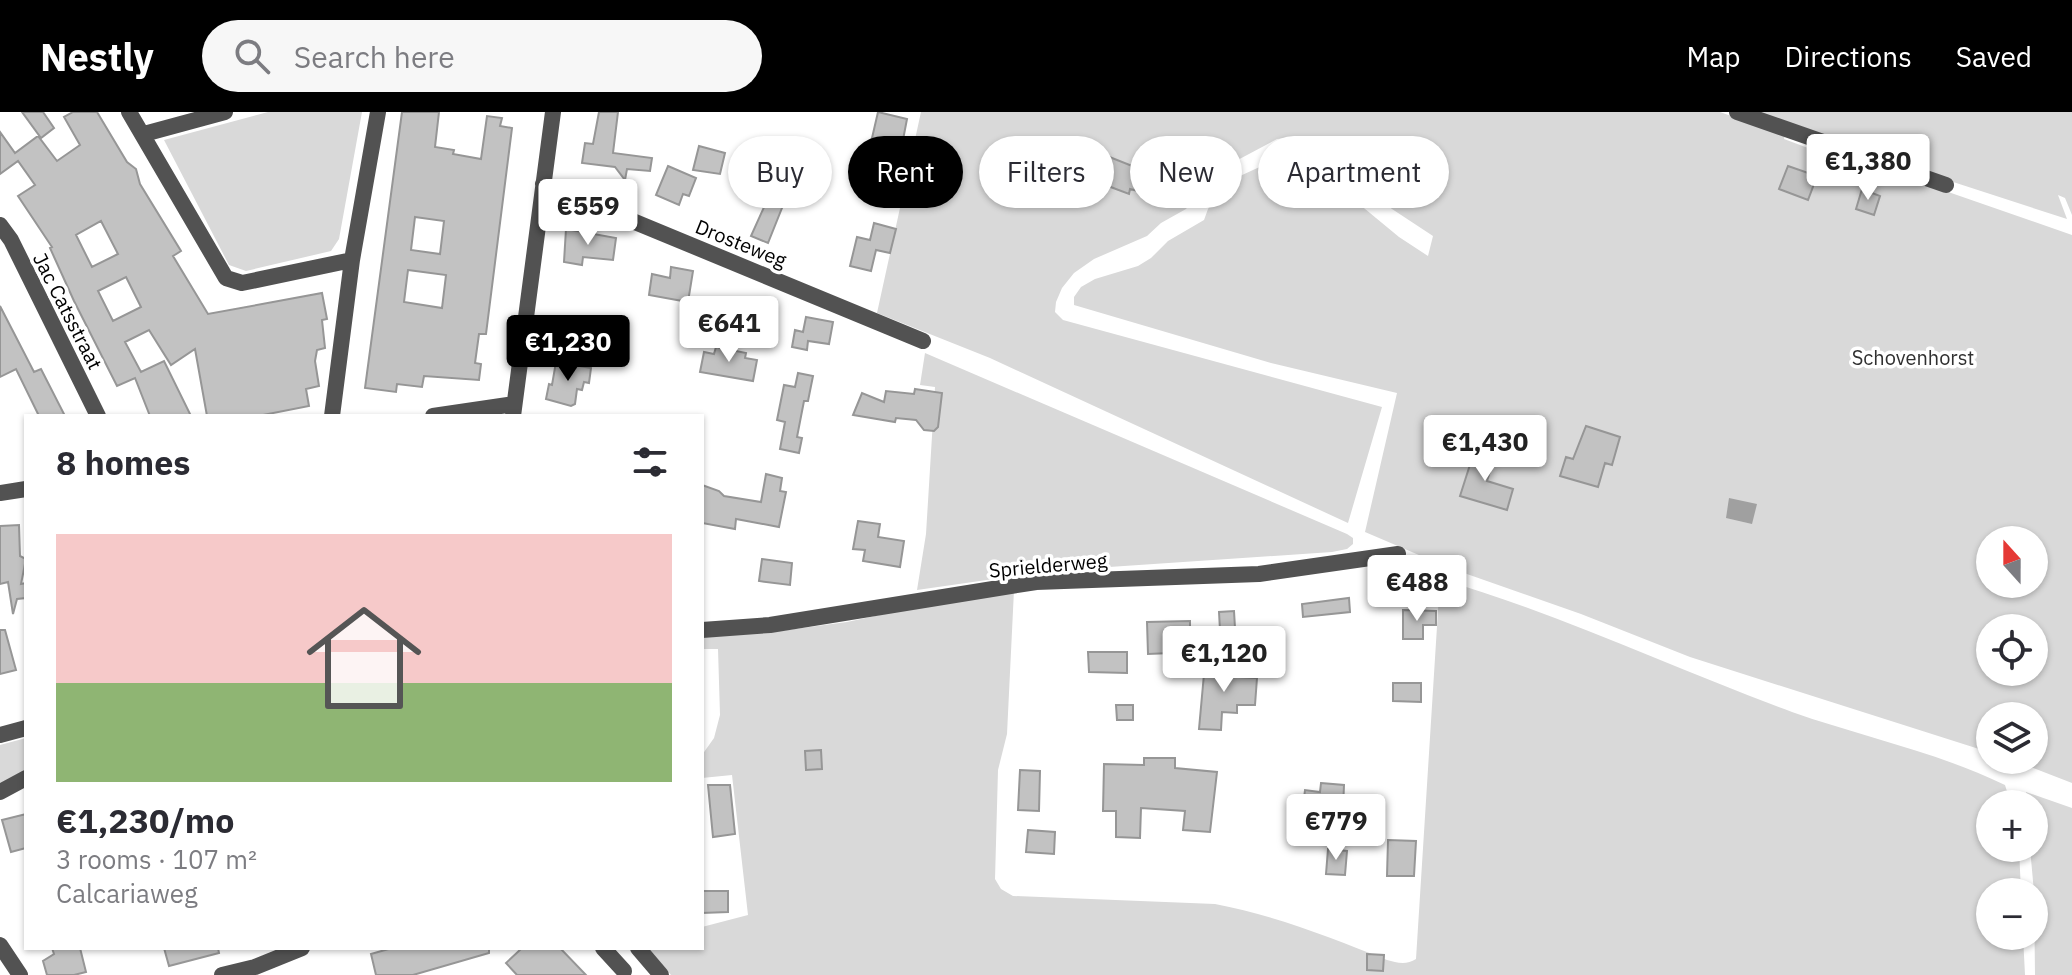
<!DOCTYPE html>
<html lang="en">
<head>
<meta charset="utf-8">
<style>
	:root { --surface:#fff; --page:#f7f7f7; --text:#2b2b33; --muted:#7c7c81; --line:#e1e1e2; --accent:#000 }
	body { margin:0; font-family:"IBM Plex Sans",sans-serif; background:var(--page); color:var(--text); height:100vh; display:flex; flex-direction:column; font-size:30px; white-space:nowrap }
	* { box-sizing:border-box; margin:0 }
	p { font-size:26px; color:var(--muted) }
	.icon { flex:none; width:44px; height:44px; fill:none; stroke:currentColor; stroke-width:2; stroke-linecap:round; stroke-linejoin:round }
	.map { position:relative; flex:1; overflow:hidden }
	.sheet { position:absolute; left:24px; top:302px; width:680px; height:536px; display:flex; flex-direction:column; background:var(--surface); border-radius:0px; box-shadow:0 2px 6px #0004 }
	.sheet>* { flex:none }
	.banner { position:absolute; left:728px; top:24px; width:760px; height:72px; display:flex; gap:16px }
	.needle { width:52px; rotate:339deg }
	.tools { position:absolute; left:1976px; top:414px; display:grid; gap:16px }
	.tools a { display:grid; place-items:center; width:72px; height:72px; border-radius:50%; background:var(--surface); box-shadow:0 2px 6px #0004; font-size:40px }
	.price { position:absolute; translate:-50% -68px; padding:0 18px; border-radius:8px; background:#fff; color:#222; font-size:26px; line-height:52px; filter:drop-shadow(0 2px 4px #0008) }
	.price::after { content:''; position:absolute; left:50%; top:48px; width:24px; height:18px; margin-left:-12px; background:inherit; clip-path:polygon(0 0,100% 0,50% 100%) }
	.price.active { background:var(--accent); color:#fff }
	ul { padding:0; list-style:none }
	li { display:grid; align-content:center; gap:16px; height:424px; padding:0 32px }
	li+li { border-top:2px solid var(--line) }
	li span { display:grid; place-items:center; height:248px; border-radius:0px; color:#555 }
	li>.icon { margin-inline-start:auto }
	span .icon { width:144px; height:144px; fill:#fffc; stroke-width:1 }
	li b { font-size:34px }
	h2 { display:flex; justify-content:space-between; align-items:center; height:96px; padding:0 32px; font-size:34px }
	.pill { padding:0 28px; border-radius:36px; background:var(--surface); box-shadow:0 2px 6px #0004; font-size:28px; line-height:72px }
	.pill.active { background:var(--accent); color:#fff }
	header { display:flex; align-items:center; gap:48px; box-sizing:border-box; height:112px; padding:0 40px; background:var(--accent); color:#fff }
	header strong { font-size:38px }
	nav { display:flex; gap:44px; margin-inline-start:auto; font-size:28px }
	.search { width:560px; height:72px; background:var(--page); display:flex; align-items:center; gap:20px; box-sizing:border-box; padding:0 28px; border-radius:44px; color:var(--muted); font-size:30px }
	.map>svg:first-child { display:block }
	.green { fill:#d9d9d9; fill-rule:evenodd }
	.water { fill:#a0a0a0 }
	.building { fill:#c2c2c2; stroke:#969696; stroke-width:2; fill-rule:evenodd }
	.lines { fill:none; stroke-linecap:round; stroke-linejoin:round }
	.minor { stroke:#525252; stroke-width:16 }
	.labels { text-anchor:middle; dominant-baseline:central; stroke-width:7; stroke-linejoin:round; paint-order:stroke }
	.street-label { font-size:20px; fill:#000; stroke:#fff }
	.park-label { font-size:20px; fill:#303030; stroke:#fff }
</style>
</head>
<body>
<header>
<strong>Nestly</strong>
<div class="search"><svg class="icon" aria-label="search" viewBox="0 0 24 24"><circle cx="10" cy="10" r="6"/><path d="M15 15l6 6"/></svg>Search here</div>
<nav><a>Map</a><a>Directions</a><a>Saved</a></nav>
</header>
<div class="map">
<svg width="2072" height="863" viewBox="0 0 2072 863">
	<rect width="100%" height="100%" fill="#fff"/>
	<path class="green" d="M268 0H362L339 127 331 139 246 159 229 153 164 28Z
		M921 0H1720L1785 23 1784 27 1856 54 1859 49 2072 123V671L2013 648H2034V604H1990V637L1980 634 1979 637 1690 545 1581 502 1447 455 1365 420 1397 281 1271 251 1074 193V185L1081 175 1095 167 1138 154 1151 146 1168 129 1204 108 1208 97 1227 70 1288 42 1307 49 1399 125 1428 144 1433 124 1392 97 1321 38 1294 25 1277 27 1217 59 1186 97 1161 111 1147 124 1094 147 1074 161 1062 176 1056 190 1055 200 1063 208 1382 295 1348 411 990 246 877 201ZM1990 428H2034V472H1990ZM1990 516H2034V560H1990Z
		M1759 0H2072V103L2065 86 2058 83 2067 107 1947 68Z
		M925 241 1347 422 1353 426V432L1347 437 1332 440 1050 459 917 478 926 422 935 275 920 273Z
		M1440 467C1560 502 1675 557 1792 600 1863 625 1937 640 2005 673L2011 692H1990V736H2019L2021 780H1990V824H2023L2025 863H671L648 836H702V815L748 803 732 663 702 666V643L714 626 720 603 718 537H702V525L772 520 847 510 931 492 1014 478 1007 622 998 658 995 767 1001 777 1013 784 1215 792C1274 803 1332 826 1387 848 1397 851 1407 853 1416 847Z
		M26 626V658L0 672V633Z
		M2026 680 2072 696V863H2035L2034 780 2030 736H2034V692H2027Z"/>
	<path class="water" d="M1729 386 1757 392 1752 412 1726 406Z"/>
	<path class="building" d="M22 0H43L54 16 41 26Z
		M73 0H97L127 50 136 57 140 72 181 139 173 144 208 202 322 181 327 207 322 208 325 236 317 238 315 249 319 274 306 277 309 294 258 304H207L195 237 171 253 149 218 125 230 141 260 164 249 191 304H150L135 266 117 274 74 189 50 136 52 135 18 84 35 73 18 49 0 62V20L15 41 38 24 57 49 80 33 64 5ZM101 109 118 142 92 155 76 123ZM126 165 141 195 113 209 98 179Z
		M402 0H439L435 35 454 38 453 42 481 47 487 4 502 6 500 14 512 16 486 222H479L475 251 481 252 479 268 424 264 422 275 397 272 396 280 365 276ZM415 105 444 109 440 142 411 138ZM408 158 446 163 442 196 404 190Z
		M599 0H618L613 41 652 46 650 59 627 57 625 68 615 55 582 51 585 31 593 32Z
		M878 0 907 7 902 33 872 26Z
		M699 34 725 41 720 62 693 58Z
		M811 38 826 45 817 68 801 61Z
		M1107 44 1145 59 1138 79 1130 77 1129 82 1108 74 1109 69 1099 65Z
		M668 54 696 66 689 84 683 82 679 93 656 83Z
		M1788 54 1817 64 1808 88 1779 77Z
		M785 61 800 67 790 93 784 91 768 131 751 124 774 73 779 75Z
		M1862 77 1880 84 1874 103 1856 97Z
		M874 111 896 117 890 141 876 138 871 159 850 154 857 125 870 128Z
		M566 117 616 126 613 148 583 145 582 153 564 150Z
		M671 155 693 159 688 190 649 183 652 162 670 166Z
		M0 194 34 260 41 257 65 304H39L16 257 0 265Z
		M806 205 833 210 829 232 808 229 807 238 792 235 795 218 803 220Z
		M716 235 746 241 745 246 757 248 753 269 700 260 704 240 714 242Z
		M556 250 591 256 589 271 584 270 582 278 577 277 575 292 571 294 546 287 549 272 552 273Z
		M798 261 813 264 808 289H804L797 325 802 326 799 341 780 337 785 310 777 308 784 273 795 275Z
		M915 277 942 281 938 315 934 319 924 318 916 308 896 306 895 310 853 303 862 281 884 290 886 279 914 282Z
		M1586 314 1620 325 1612 353 1605 351 1598 375 1560 364 1566 345 1573 347Z
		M1475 337 1495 343 1487 369 1513 377 1507 398 1460 384Z
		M766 362 782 366 780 379 786 380 779 415 736 407 735 417 702 411V373L719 379 724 384 761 390Z
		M858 409 880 412 878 425 904 429 900 455 863 449 865 438 853 437Z
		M19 413 20 444 26 447 21 472 26 471V486L17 487 13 502 8 470 0 472V414Z
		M762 447 792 451 790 473 759 469Z
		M1349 486 1350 500 1303 505 1302 492Z
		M1403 498 1436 499V513H1423V527H1403Z
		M1234 499 1235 516 1220 518 1219 500Z
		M1190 509V532L1171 533V541L1148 542 1147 510Z
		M0 518H5L16 558 0 562Z
		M1088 540H1127V561L1089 560Z
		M1205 551 1240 553 1239 565 1257 566 1255 593H1237V601L1222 600 1221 618 1199 617Z
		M1393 571H1421V590L1393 589Z
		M1116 593H1133V608H1117Z
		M821 638 822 657 806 658 805 639Z
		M1144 646H1175V656L1217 660 1210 720 1183 718 1185 699 1141 696 1140 726 1116 725V699H1103L1104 652 1144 653Z
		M1020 658 1040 659 1039 699 1018 698Z
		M1321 671 1344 673 1343 697 1323 696 1322 704 1302 702 1305 678 1320 680Z
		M708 673H730L735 722 713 725Z
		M26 702V736L11 740 2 708Z
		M1028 718 1055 720 1054 742 1026 740Z
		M1388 728 1416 729 1414 764H1387Z
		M1328 737 1347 739 1345 763 1326 762Z
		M702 779H728V800L702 801Z
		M52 836H80L86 860 74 863H47L43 849 54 842Z
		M164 836H218L219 841 169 854Z
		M392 836H489V841L413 863H376L371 842Z
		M522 836H560L586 863H517L506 851Z
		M1367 842 1384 843 1383 859 1367 858Z"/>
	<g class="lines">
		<path class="minor" d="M129 0 226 166 242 171 352 148
			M1737 0 1946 73
			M144 22 225 0
			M543 72 923 229
			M0 113 11 128 98 304
			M332 304 352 148 378 0
			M433 304 514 292
			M513 304 553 0
			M0 381 26 377
			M702 518 770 513 1036 470 1259 462 1398 442
			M0 623 26 616
			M0 680 26 666
			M0 833 20 863
			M603 836 624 859
			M638 836 661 863
			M222 863 255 855 302 836"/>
	</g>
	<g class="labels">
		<g class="street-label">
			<text transform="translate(741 131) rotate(22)">Drosteweg</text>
			<text transform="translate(68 199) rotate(63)">Jac Catsstraat</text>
			<text transform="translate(1048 453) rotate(-5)">Sprielderweg</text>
		</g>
		<g class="park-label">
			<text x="1913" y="245">Schovenhorst</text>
		</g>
	</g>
</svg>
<div class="tools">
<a><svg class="needle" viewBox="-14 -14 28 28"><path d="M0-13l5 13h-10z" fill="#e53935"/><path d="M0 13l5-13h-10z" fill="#7c7c81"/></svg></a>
<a><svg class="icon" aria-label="locate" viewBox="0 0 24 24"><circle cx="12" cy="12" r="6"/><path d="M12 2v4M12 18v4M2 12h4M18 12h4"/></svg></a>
<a><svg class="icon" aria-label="layers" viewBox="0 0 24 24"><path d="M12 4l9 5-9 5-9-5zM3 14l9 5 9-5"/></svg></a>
<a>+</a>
<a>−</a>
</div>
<b class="price" style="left:1868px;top:90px">€1,380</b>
<b class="price" style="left:588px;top:135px">€559</b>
<b class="price" style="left:729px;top:252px">€641</b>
<b class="price active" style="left:568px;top:271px">€1,230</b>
<b class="price" style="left:1485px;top:371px">€1,430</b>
<b class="price" style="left:1417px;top:511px">€488</b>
<b class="price" style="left:1224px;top:582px">€1,120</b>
<b class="price" style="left:1336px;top:750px">€779</b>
<div class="banner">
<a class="pill">Buy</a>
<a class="pill active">Rent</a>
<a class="pill">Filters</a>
<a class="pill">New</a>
<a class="pill">Apartment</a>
</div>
<section class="sheet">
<h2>8 homes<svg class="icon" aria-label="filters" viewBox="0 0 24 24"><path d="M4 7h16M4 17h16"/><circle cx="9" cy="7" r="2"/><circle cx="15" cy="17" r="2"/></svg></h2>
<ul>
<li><span style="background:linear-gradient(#f6c9c9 60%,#8fb573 0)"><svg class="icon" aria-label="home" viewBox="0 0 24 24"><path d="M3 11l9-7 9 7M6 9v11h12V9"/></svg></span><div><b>€1,230/mo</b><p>3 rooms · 107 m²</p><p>Calcariaweg</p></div></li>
</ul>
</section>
</div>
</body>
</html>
